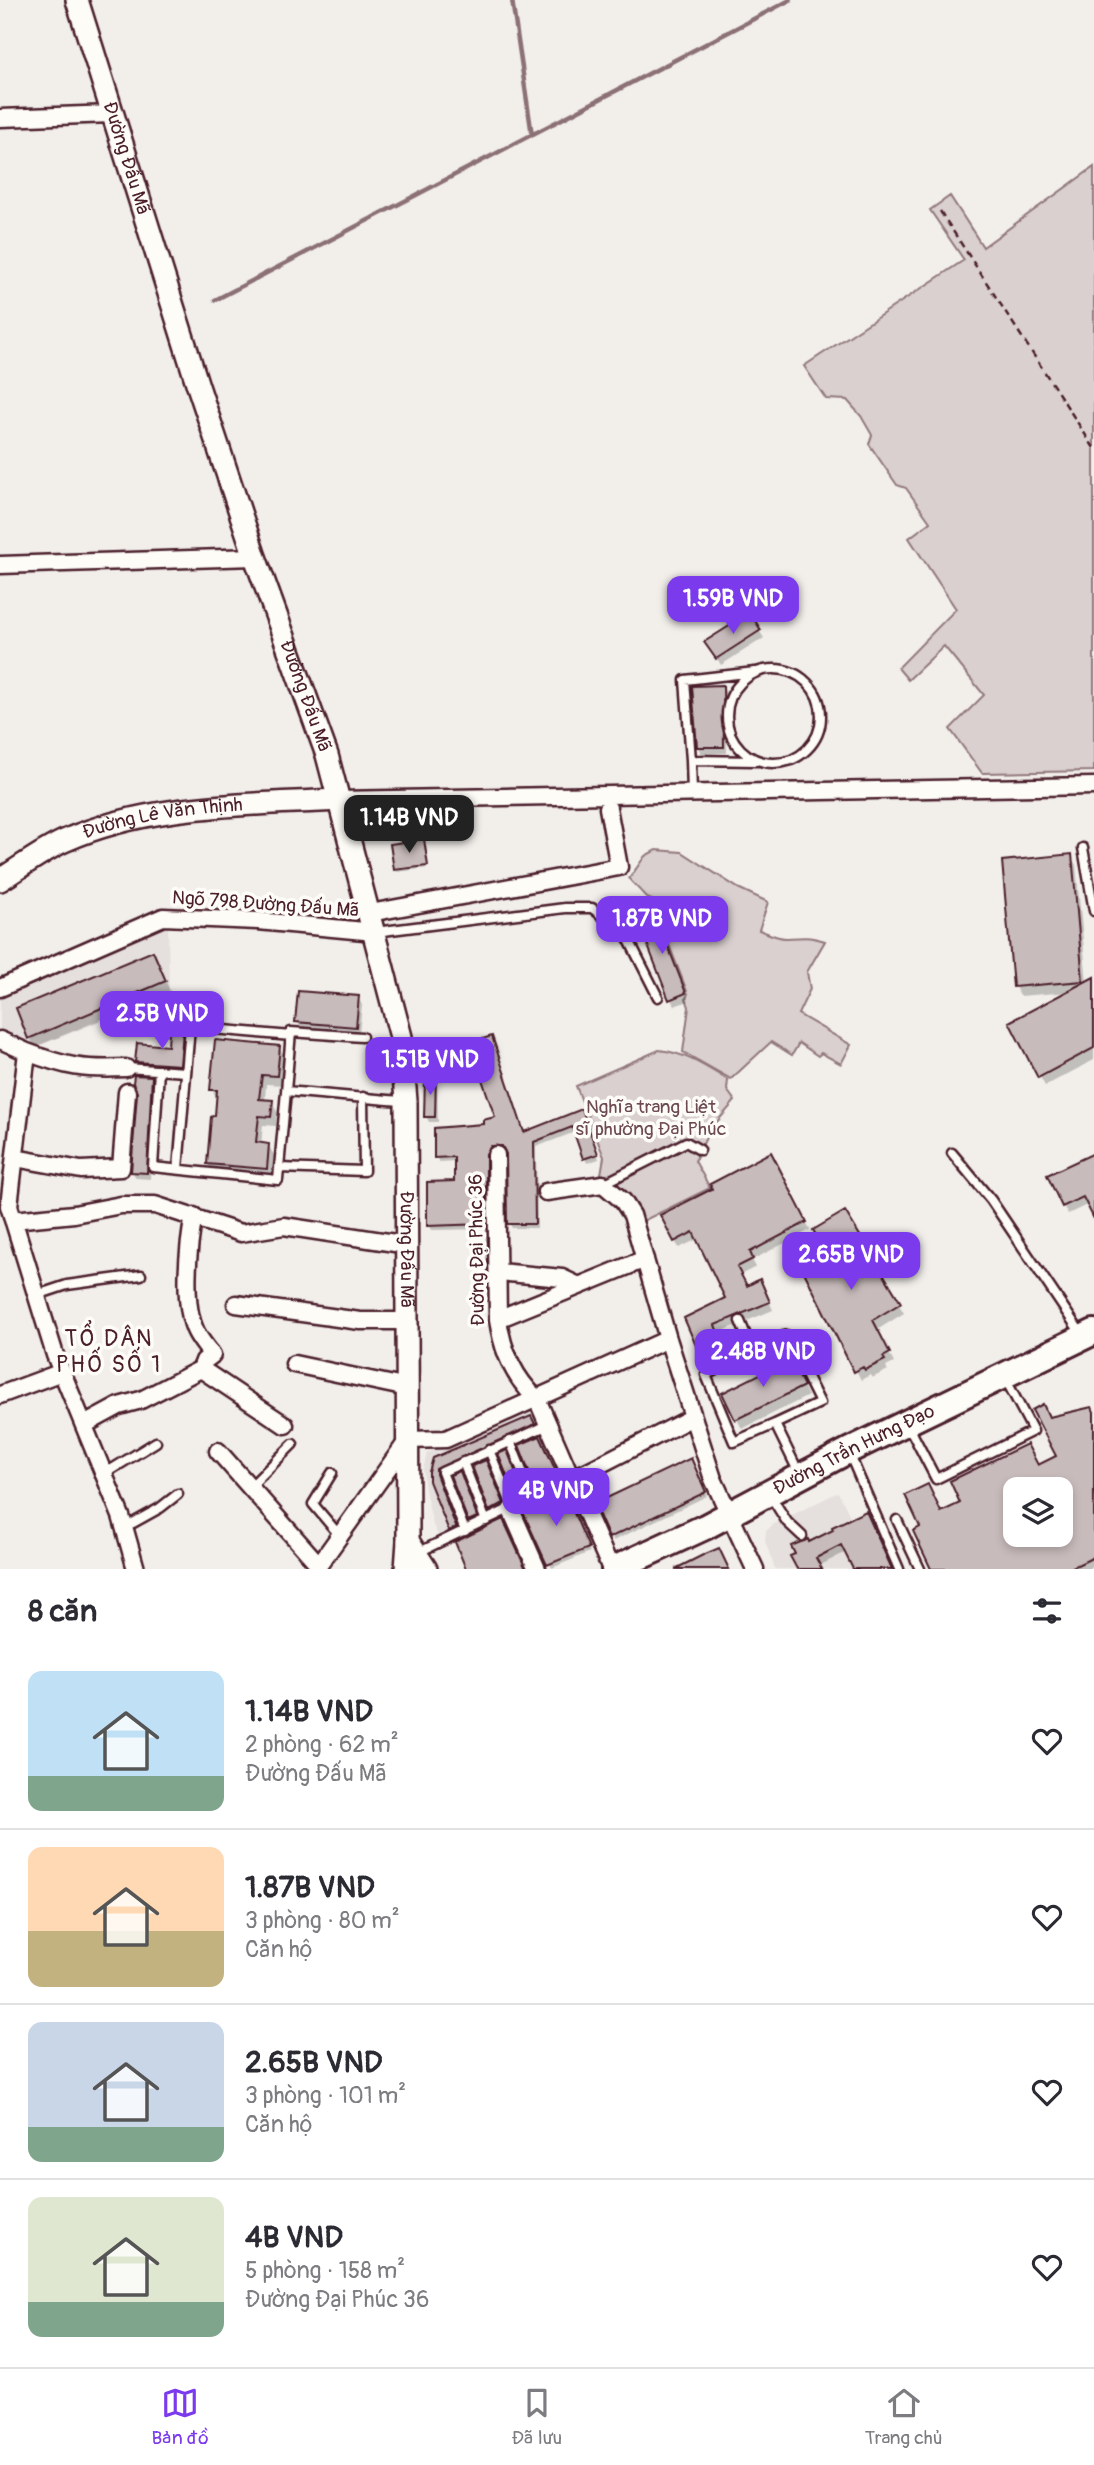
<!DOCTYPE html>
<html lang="vi">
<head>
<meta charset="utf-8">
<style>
	:root { --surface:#fff; --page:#f2f2f3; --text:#2b2b33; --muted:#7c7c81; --line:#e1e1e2; --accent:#7c3aed }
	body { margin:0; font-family:Pangolin,sans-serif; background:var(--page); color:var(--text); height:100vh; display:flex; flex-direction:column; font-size:26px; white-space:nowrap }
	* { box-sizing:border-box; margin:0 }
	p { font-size:23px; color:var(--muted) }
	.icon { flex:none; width:38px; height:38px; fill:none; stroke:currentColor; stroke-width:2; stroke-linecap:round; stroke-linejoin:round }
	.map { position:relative; height:1569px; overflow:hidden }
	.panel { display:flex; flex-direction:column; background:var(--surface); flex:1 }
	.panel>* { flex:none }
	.fabs { position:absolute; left:1003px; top:1477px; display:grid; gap:14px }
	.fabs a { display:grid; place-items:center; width:70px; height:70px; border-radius:14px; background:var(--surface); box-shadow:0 4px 10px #0003; font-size:35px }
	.price { position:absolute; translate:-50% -60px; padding:0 16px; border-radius:14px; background:var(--accent); color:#fff; font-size:23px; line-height:46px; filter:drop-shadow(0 2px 4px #0008) }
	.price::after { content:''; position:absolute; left:50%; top:42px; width:21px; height:16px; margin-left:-10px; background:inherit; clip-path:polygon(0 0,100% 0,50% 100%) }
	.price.current { background:#222; color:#fff }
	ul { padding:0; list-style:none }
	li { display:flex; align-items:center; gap:21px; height:175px; padding:0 28px }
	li+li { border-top:2px solid var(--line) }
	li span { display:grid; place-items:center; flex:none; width:196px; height:140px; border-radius:14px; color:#555 }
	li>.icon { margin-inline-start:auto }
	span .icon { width:84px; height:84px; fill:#fffc; stroke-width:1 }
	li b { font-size:30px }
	h2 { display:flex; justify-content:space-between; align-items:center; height:84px; padding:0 28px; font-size:30px }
	.dock { display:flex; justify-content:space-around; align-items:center; height:98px; border-top:2px solid var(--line); background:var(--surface); font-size:19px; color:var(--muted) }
	.dock a { display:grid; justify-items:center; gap:4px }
	.dock .current { color:var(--accent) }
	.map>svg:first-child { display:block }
	.built { fill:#e5dfdd }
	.green { fill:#d9d0cf; stroke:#92787d; stroke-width:2 }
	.shadow { fill:#0003; fill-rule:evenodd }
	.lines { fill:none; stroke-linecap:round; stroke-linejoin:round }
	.stream { stroke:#8b6f75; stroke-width:4.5 }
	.building { fill:#c8bbbb; stroke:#4a1f2b; stroke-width:2; fill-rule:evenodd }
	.lane-casing { stroke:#4a1f2b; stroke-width:13 }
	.street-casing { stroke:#4a1f2b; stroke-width:21 }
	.secondary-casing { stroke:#4a1f2b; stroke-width:26 }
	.primary-casing { stroke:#4a1f2b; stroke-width:30 }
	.path { stroke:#4a1f2b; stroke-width:2.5; stroke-dasharray:7 5; stroke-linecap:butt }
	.lane { stroke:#fdfcf7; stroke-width:8 }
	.street { stroke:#fdfcf7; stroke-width:16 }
	.secondary { stroke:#fdfcf7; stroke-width:21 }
	.primary { stroke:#fdfcf7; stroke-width:24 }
	.labels { text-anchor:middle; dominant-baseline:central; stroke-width:7; stroke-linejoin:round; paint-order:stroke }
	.street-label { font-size:19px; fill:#4a1f2b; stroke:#fdfcf7 }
	.park-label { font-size:19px; fill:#6e4b54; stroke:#fdfcf7 }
	.quarter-label { font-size:23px; letter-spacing:2px; fill:#4a1f2b; stroke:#fdfcf7 }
</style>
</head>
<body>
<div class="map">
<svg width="1094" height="1569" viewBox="0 0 1094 1569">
	<rect width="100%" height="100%" fill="#f2efeb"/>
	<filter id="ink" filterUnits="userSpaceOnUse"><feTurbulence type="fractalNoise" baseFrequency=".0143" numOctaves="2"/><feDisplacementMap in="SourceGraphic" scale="14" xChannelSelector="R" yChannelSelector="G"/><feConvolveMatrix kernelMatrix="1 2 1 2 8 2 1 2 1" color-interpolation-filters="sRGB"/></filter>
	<g filter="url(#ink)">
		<path class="built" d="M168 923 169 995 30 1049 0 1033V994Z
			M536 1406 573 1486 444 1547 433 1525 425 1490 423 1470 427 1453Z
			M838 1492 877 1569H775L765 1541 766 1531 774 1524Z"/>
		<path class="green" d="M1094 167V771L982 773 950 729 984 695 944 646 908 680 898 668 956 609 909 538 930 522 906 488 897 485 869 444 872 435 861 416 847 400 826 399 804 366 964 260 930 210 950 196 983 247Z
			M656 850 682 852 738 888 768 902 759 930C767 933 777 938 786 938 804 938 806 935 825 941L807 972 810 989 798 1014 851 1045 841 1064 821 1053 818 1056 799 1043 792 1055 771 1042 731 1079 683 1052 689 1007 686 998 688 994 656 911H652L658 903 647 898 629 879 645 856Z
			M659 1050C686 1053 705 1066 728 1080L727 1090 735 1101 709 1131 695 1161 710 1188 643 1221 628 1194 601 1174 604 1157 576 1086Z"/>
		<path class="shadow" d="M749 615 764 638 721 665 707 642Z
			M722 687 726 693 727 753 702 754 698 747Z
			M424 843 428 868 397 872 392 845Z
			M1071 856 1076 865 1087 983 1094 979V1060L1045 1086 1011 1023 1069 992 1020 996 1015 987 1004 862Z
			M655 915 689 1001 674 1006 640 921Z
			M158 963 170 991 35 1047 30 1038Z
			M358 998 362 1005 359 1033 301 1028 297 1021Z
			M171 1032 182 1033 186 1040 184 1064 139 1061V1064L184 1067 183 1071 141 1068 137 1062 139 1045 169 1048Z
			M491 1038 525 1134 584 1116 599 1159 587 1163 575 1132 536 1147 537 1228H512L509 1223 506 1151 498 1149 489 1154 487 1161 488 1229 432 1230 429 1225 456 1182V1161L439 1162 436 1157 497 1119 479 1066 437 1080 438 1122H429L426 1116 434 1075Z
			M279 1047 285 1057 282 1085 266 1084 265 1101 272 1102 277 1112 276 1126 263 1125 261 1145H268L274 1155 272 1178 214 1173 208 1164 218 1100 212 1090Z
			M151 1078 155 1085 150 1179 136 1178 132 1171 139 1092Z
			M770 1155 810 1230 752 1260 756 1267 740 1275 747 1288 764 1289 773 1310 718 1333 726 1353 706 1362 686 1319 727 1299 698 1239 679 1248 675 1241 715 1190Z
			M1094 1155V1215L1089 1204 1068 1214 1063 1206Z
			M844 1213 904 1313 877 1330 894 1363 886 1367 888 1370 872 1378 870 1375 861 1380 804 1268 830 1255Z
			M795 1370 808 1396 742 1429 724 1393Z
			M1094 1414V1566L1088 1569H933L915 1532 941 1514 1059 1457 1049 1419ZM1015 1489H1060V1535H1015Z
			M530 1418 538 1434 457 1471 481 1527 475 1530 470 1521 451 1473 441 1478 440 1485 460 1537 456 1539 430 1472Z
			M545 1447 563 1488 543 1497 538 1488Z
			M500 1455 511 1462 528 1504 523 1507Z
			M692 1464 707 1496 613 1541 596 1505Z
			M474 1467 491 1471 508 1513 496 1520Z
			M565 1496 590 1552 552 1568 525 1511Z
			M870 1521 891 1569H855L846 1552 819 1566 820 1569H800L793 1557 808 1544Z"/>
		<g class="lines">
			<path class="stream" d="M512 0 532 135
				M215 300 790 0"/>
		</g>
		<path class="building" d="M750 613 761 630 716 659 704 642Z
			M723 685 724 747H697L692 686Z
			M424 839 428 866 394 870 390 844Z
			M1072 854 1083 981 1013 987 1002 861Z
			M655 913 686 993 669 1000 638 920Z
			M153 951 166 981 28 1039 16 1008Z
			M1094 977V1048L1038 1078 1009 1022Z
			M298 991 359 996 356 1027 295 1022Z
			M169 1030 183 1031 180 1065 135 1062 137 1043 168 1046Z
			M492 1036 524 1132 582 1109 598 1154 583 1159 572 1127 534 1142 535 1224H507L506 1154 502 1146H491L486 1155V1224L427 1226V1182L454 1181V1157L434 1158V1128L483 1124V1120L495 1117 476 1062 432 1076 426 1056Z
			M215 1040 280 1046 277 1076 262 1075 259 1099 273 1100 271 1117 259 1116 256 1142 269 1144 267 1169 207 1164 211 1117 215 1115 217 1090H210Z
			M134 1075 152 1076 147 1173 131 1172 137 1093 133 1083Z
			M436 1075 435 1117H424L425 1078Z
			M771 1152 807 1222 750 1252 753 1259 737 1267 747 1286 760 1279 770 1302 715 1325 723 1345 700 1355 684 1318 725 1298 693 1232 674 1242 660 1215 712 1189 710 1184Z
			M1094 1153V1219L1083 1197 1062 1207 1047 1175Z
			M845 1211 901 1303 873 1320 890 1353 883 1357 885 1360 865 1370 863 1367 854 1372 802 1268 828 1254 813 1230Z
			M790 1359 804 1386 735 1420 722 1393Z
			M1043 1404 1049 1417 1092 1407 1094 1412V1557L1069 1569H931L913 1531 920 1527 905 1495 928 1484 941 1512 960 1503 950 1481 1027 1444 1038 1465 1056 1456 1032 1410ZM1015 1489H1060V1535H1015Z
			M531 1416 535 1424 436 1469V1474L456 1527 449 1531 429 1481V1472L433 1458Z
			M540 1436 559 1478 536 1489 519 1445Z
			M507 1450 524 1494 516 1498 498 1454Z
			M691 1458 706 1492 609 1538 594 1504Z
			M486 1460 504 1503 489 1511 472 1466Z
			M460 1471 477 1517 468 1521 450 1475Z
			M564 1490 589 1548 547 1565 522 1510Z
			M866 1511 892 1569H853L841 1545 816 1558 822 1569H797L790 1556 795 1554 791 1546 808 1539 809 1542 833 1530 832 1527Z
			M503 1519 526 1569H466L455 1542Z
			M719 1548 729 1569H675L703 1555Z"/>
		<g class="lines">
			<defs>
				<path id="lane" d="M727 716a47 47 0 1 1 94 0a47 47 0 1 1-94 0Z
					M691 760 685 680 755 672
					M692 794 691 760 756 761
					M1083 848 1094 911
					M375 932 565 908H592L626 934 658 997
					M126 1068 186 1072
					M159 1070 153 1167 278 1180 279 1168
					M286 1091 291 1032 362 1037
					M363 1097 364 1171 279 1168 286 1091 388 1100 403 1101
					M952 1153 991 1200 1082 1335
					M178 1169 190 1027 291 1036
					M603 1184 686 1142 700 1150
					M37 1295 67 1285 141 1275
					M740 1321 753 1352
					M775 1424 820 1403 786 1335 706 1375 734 1442 775 1424 799 1473
					M908 1425 936 1479 1033 1431 1005 1378
					M510 1441 533 1498
					M489 1450 513 1508
					M849 1453 899 1569
					M463 1462 486 1521
					M332 1473 313 1504 340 1536
					M104 1474 156 1442
					M249 1488 293 1444
					M770 1495 787 1522 802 1536
					M897 1520 920 1569
					M124 1528 160 1508 178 1494
					M465 1531 442 1472 548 1425
					M417 1553 572 1479"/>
				<path id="street" d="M0 118 113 114
					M0 565 255 557
					M338 800 1094 786
					M370 913 619 867 608 808
					M0 988 163 917 258 921 375 932
					M0 1040 27 1052 9 1206 55 1355 121 1516 136 1569
					M27 1052C66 1067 84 1070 126 1068
					M496 1155 498 1319C502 1349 514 1378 537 1399L611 1569
					M15 1158 81 1170 121 1168 127 1092
					M546 1192 603 1184 623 1201 632 1215 668 1339 713 1479 755 1569
					M194 1216C188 1246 182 1304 196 1332 200 1340 206 1347 212 1355L204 1361 201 1369 285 1425
					M13 1220 74 1214 121 1205H155L241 1233 284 1226 408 1245
					M499 1272 562 1278 579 1286
					M236 1304 360 1321H408
					M498 1319 645 1259
					M294 1364 408 1388
					M0 1395 62 1372
					M84 1425 119 1406 141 1400 201 1369
					M218 1451 319 1565
					M572 1479 693 1417
					M511 1510 537 1569
					M316 1569 408 1440 446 1439 668 1339"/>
				<g id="secondary">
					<path id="s1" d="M77 0 198 386 255 557 327 755 401 1037 406 1101 408 1541 406 1569"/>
					<path id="s2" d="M0 880C21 867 42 851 64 841 149 803 247 805 338 800"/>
					<path d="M408 1541 426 1569"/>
				</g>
				<g id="primary">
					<path id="s3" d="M614 1569 705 1527 848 1451 1094 1332"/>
				</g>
			</defs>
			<use href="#lane" class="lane-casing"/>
			<use href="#street" class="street-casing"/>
			<use href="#secondary" class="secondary-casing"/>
			<use href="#primary" class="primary-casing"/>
			<path class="path" d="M940 211 1094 448"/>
			<use href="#lane" class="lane"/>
			<use href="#street" class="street"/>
			<use href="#secondary" class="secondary"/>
			<use href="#primary" class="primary"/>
		</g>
	</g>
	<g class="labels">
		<g class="street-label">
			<text stroke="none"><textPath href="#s1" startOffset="166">Đường Đấu Mã</textPath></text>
			<text stroke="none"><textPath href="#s1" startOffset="733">Đường Đấu Mã</textPath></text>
			<text stroke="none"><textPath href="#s2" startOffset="177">Đường Lê Văn Thịnh</textPath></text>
			<text transform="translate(266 904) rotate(4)">Ngõ 798 Đường Đấu Mã</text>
			<text stroke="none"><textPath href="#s1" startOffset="1300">Đường Đấu Mã</textPath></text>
			<text transform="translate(477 1250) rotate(-91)">Đường Đại Phúc 36</text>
			<text stroke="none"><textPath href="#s3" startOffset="268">Đường Trần Hưng Đạo</textPath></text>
		</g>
		<g class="park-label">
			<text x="651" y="1107">Nghĩa trang Liệt<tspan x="651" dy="22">sĩ phường Đại Phúc</tspan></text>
		</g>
		<g class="quarter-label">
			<text x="109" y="1338">TỔ DÂN<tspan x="109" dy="26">PHỐ SỐ 1</tspan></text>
		</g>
	</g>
</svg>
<div class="fabs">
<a><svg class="icon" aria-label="layers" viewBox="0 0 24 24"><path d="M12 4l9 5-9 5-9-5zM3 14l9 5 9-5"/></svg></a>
</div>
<b class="price" style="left:733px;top:636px">1.59B VND</b>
<b class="price current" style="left:409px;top:855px">1.14B VND</b>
<b class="price" style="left:662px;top:956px">1.87B VND</b>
<b class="price" style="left:162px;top:1051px">2.5B VND</b>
<b class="price" style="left:430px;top:1097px">1.51B VND</b>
<b class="price" style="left:851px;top:1292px">2.65B VND</b>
<b class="price" style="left:763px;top:1389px">2.48B VND</b>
<b class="price" style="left:556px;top:1528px">4B VND</b>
</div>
<section class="panel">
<h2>8 căn<svg class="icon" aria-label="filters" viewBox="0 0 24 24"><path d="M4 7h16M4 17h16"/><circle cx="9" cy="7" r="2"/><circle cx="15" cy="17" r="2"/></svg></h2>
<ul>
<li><span style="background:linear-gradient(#bfe0f5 75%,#7fa58c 0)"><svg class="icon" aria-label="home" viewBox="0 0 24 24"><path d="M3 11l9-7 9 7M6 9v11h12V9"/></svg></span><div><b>1.14B VND</b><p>2 phòng · 62 m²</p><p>Đường Đấu Mã</p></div><svg class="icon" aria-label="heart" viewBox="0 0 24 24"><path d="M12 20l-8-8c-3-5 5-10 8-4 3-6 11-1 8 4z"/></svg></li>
<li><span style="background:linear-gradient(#ffd9b3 60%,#c2b280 0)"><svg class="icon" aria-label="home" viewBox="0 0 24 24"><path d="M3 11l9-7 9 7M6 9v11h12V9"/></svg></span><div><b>1.87B VND</b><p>3 phòng · 80 m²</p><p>Căn hộ</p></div><svg class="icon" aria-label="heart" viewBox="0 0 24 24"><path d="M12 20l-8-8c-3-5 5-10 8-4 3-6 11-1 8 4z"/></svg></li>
<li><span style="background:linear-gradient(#c9d6e8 75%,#7fa58c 0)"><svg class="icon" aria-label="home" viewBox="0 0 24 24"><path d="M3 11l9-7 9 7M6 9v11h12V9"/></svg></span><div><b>2.65B VND</b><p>3 phòng · 101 m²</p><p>Căn hộ</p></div><svg class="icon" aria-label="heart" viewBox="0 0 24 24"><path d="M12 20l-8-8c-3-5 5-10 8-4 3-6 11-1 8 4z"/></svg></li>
<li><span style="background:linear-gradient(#dfe7d0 75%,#7fa58c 0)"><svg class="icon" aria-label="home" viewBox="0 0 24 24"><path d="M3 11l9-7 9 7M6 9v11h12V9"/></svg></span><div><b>4B VND</b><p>5 phòng · 158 m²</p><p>Đường Đại Phúc 36</p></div><svg class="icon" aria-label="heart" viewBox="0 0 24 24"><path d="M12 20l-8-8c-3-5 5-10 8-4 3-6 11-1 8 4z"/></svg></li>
</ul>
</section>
<nav class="dock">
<a class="current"><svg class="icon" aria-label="map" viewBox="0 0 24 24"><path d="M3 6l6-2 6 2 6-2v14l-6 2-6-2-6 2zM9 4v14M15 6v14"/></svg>Bản đồ</a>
<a><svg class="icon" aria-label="saved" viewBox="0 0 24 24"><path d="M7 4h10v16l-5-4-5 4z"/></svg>Đã lưu</a>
<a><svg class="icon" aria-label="home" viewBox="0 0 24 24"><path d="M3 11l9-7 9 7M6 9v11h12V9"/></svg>Trang chủ</a>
</nav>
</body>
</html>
